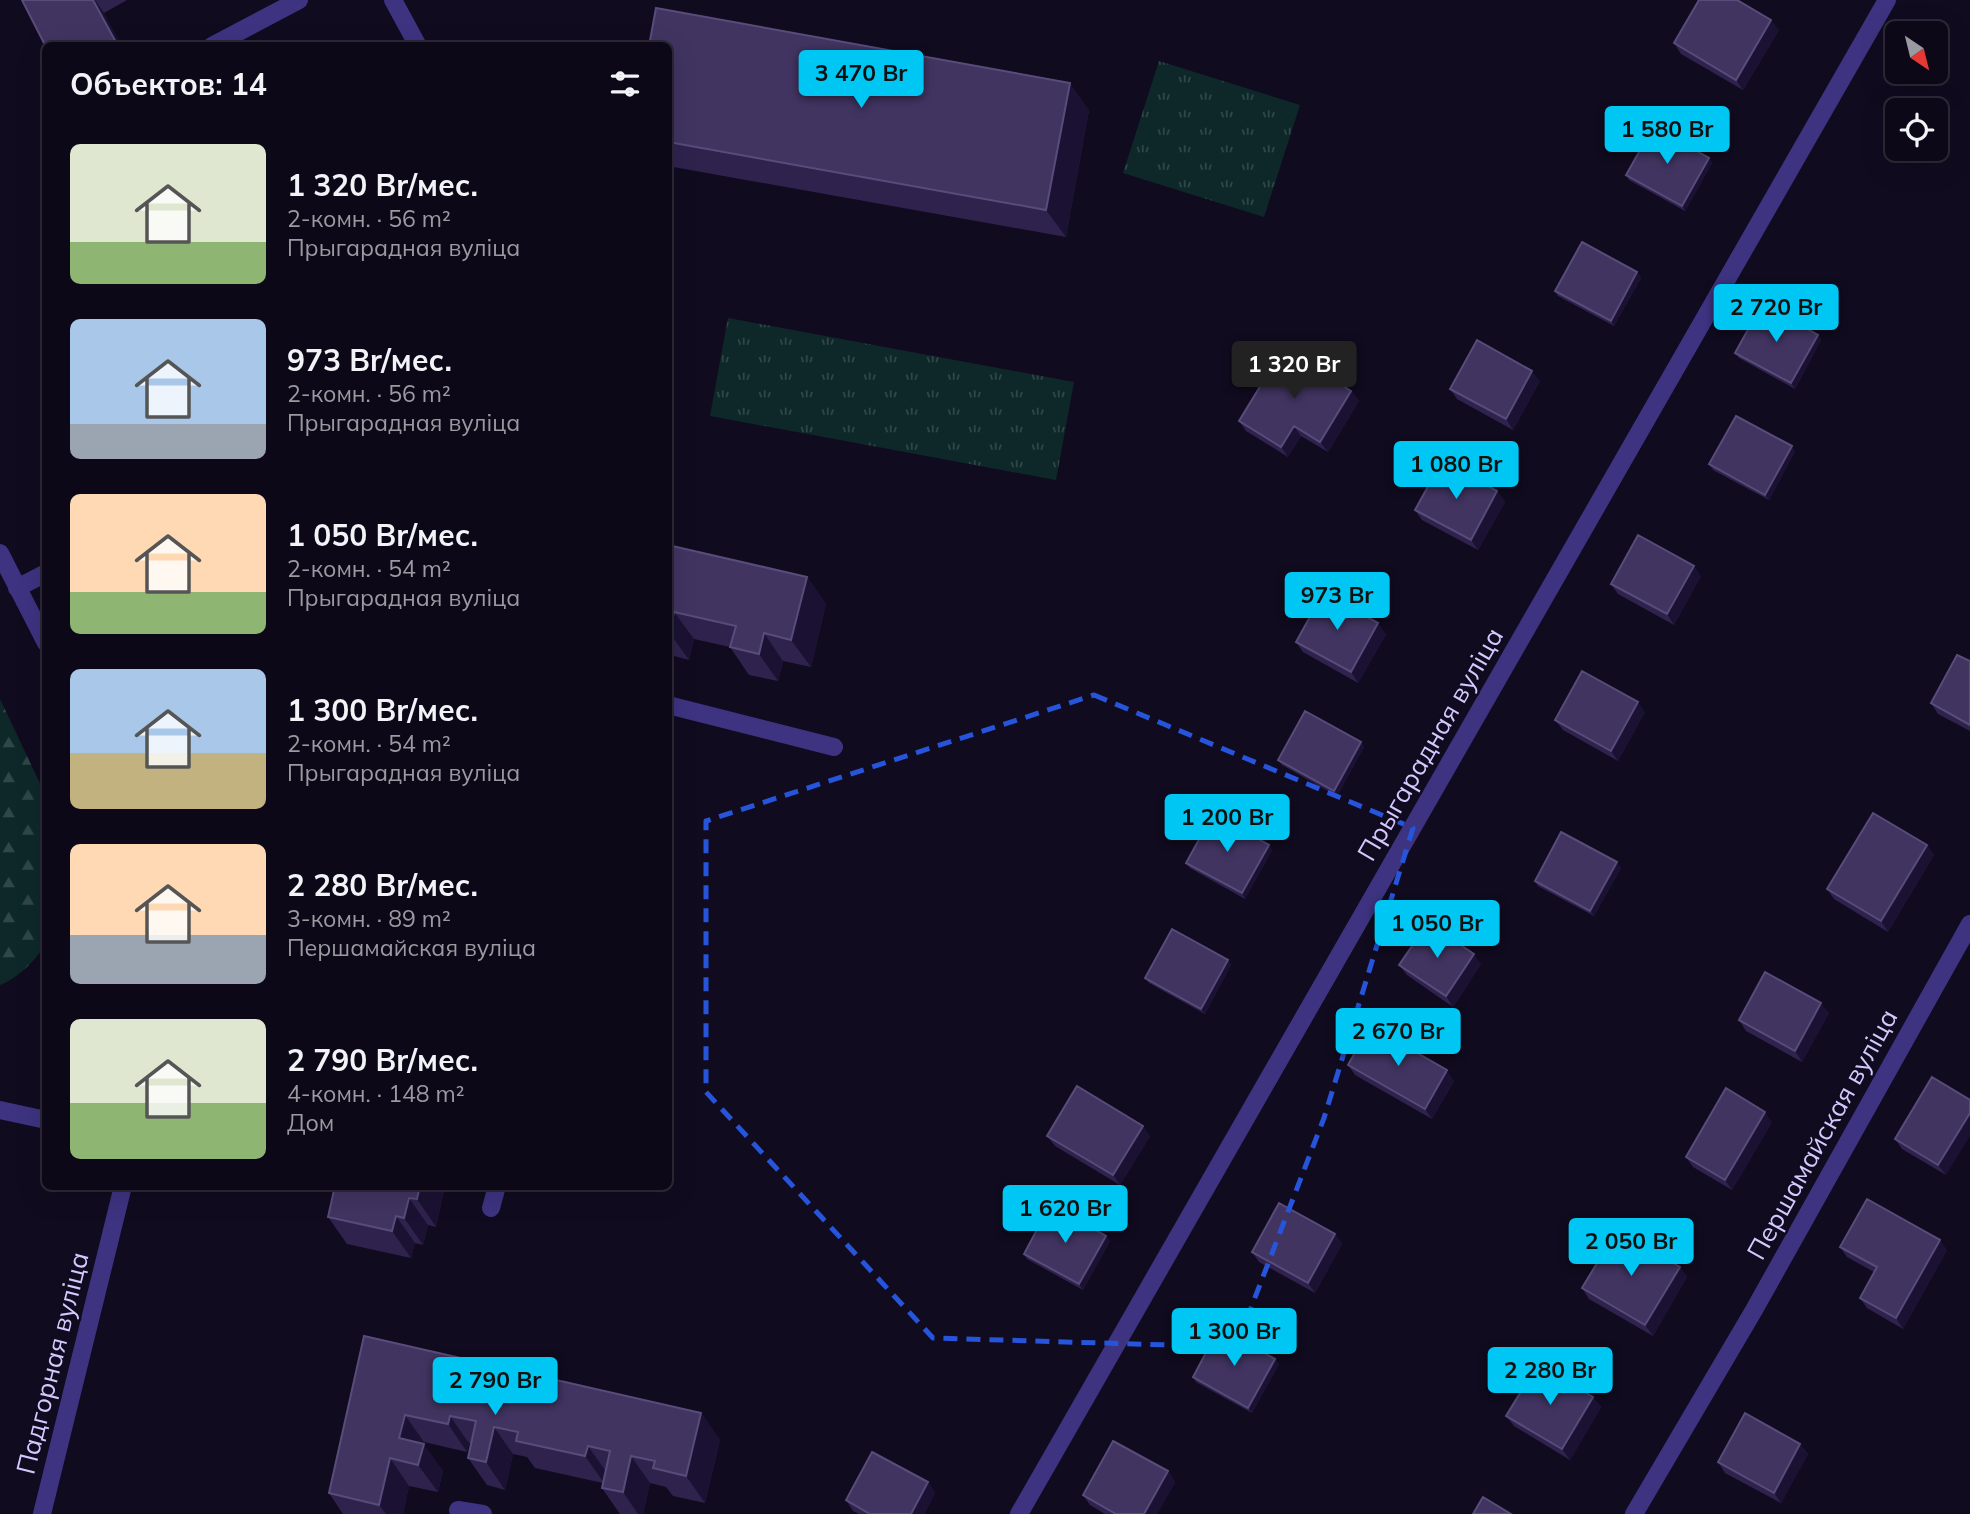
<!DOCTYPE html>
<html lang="ru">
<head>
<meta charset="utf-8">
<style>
	:root { --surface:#0c0817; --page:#1a1624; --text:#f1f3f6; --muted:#9a9aa1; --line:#2c2936; --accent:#00c6f4 }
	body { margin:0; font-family:Mulish,sans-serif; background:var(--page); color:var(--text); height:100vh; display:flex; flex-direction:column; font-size:26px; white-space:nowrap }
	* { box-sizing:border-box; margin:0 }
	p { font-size:23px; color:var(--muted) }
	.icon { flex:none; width:38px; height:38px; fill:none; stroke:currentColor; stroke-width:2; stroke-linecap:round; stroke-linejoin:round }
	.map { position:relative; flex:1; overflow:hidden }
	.side { position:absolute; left:42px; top:42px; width:630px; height:1148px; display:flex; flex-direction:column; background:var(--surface); border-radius:10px; box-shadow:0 7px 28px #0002,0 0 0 2px var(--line) }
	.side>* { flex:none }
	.needle { width:46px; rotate:145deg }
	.fabs { position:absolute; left:1885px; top:21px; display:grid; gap:14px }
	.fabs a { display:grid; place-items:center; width:63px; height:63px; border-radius:10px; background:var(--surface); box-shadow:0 7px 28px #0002,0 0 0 2px var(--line); font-size:35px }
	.price { position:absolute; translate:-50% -60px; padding:0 16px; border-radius:7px; background:var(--accent); color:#111; font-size:23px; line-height:46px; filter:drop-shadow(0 2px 4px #0008) }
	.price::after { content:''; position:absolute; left:50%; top:42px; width:21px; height:16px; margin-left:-10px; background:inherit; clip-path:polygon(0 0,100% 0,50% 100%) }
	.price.on { background:#222; color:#fff }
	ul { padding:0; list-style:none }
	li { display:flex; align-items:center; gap:21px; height:175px; padding:0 28px }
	li span { display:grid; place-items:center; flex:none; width:196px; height:140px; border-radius:10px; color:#555 }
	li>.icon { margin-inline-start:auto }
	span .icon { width:84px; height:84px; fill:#fffc; stroke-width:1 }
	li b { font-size:30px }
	h2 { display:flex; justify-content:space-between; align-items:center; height:84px; padding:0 28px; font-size:30px }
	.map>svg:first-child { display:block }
	.forest { fill:url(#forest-firs) }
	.park { fill:url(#park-tufts) }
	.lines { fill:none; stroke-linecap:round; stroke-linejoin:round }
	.service { stroke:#3d3381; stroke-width:18 }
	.minor { stroke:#3d3381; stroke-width:18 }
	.tertiary { stroke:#3d3381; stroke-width:18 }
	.wall { fill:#2f234e }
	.shaded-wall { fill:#1b1233 }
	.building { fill:#413461; stroke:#584c7a; stroke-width:2 }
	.marked { fill:none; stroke:#2654da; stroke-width:5; stroke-dasharray:14 9; stroke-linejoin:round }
	.labels { text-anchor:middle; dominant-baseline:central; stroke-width:5; stroke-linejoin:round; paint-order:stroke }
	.street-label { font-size:26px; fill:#d4c9ff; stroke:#100b1f }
</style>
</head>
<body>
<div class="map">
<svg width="1970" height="1514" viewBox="0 0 1970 1514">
	<defs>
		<pattern id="forest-firs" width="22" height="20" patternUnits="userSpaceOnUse" patternTransform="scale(1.75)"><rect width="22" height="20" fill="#0e2829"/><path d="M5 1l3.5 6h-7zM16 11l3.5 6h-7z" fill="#304649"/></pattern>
		<pattern id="park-tufts" width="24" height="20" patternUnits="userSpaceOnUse" patternTransform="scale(1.75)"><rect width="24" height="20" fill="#0e2829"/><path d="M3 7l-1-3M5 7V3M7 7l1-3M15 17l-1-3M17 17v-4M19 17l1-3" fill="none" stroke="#304649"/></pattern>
	</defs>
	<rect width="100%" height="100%" fill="#100b1f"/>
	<path class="forest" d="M0 699 45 794V945C35 961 18 978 0 985Z"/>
	<path class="park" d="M1159 61 1300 105 1264 217 1123 173Z
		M728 318 1074 382 1056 480 710 416Z"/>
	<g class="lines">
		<path class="service" d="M393 0 418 46
			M212 46 299 0
			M17 588 46 573
			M668 705 834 747
			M0 1110 46 1120
			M491 1208 497 1186
			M458 1510 483 1514"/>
		<path class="minor" d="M1019 1514 1887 0
			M1634 1514 1754 1310 1970 924"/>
		<path class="tertiary" d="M0 553 46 643
			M42 1514 123 1186"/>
	</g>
	<path class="wall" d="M22 0H127L104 13Z
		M1779 30 1743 90 1681 54 1674 43Z
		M668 46 1089 110 1066 237 668 166Z
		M1709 158 1712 163 1685 211 1629 180 1626 175Z
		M1637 272 1641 278 1614 326 1558 296 1555 291Z
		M1818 335 1821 340 1795 389 1739 358 1735 353Z
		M1540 381 1513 430 1457 399 1450 389Z
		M1351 391 1359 401 1328 452 1301 436 1288 457 1246 431 1239 421Z
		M1795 451 1769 500 1713 470 1709 464Z
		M1497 491 1505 502 1478 550 1422 520 1415 510Z
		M668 545 807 577 826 604 811 667 783 661 778 681 749 675 730 647 694 639 689 660 674 656 668 649Z
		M1701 576 1674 625 1618 594 1611 584Z
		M1386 634 1358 683 1303 652 1296 642Z
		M1970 661V731L1938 714 1931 703Z
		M1645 712 1618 761 1563 730 1555 720Z
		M1361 742 1364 747 1337 796 1282 765 1278 760Z
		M1269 845 1272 850 1245 899 1190 868 1186 863Z
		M1927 845 1934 855 1888 932 1834 899 1827 889Z
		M1621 868 1594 916 1538 886 1535 881Z
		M1228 960 1231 965 1205 1014 1149 983 1145 978Z
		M1481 964 1453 1007 1407 975 1399 965Z
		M1829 1013 1802 1062 1746 1031 1739 1020Z
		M1348 1065 1454 1081 1432 1119 1355 1075Z
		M1932 1077 1946 1175 1902 1149 1895 1139Z
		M1772 1122 1732 1190 1693 1167 1686 1157Z
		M1047 1136H1150L1120 1185 1055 1146Z
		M335 1186H445L436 1227 428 1225 423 1245 415 1243 411 1258 347 1244 328 1217Z
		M1335 1234 1342 1244 1315 1293 1259 1262 1252 1252Z
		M1110 1241 1083 1290 1027 1259 1024 1254Z
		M1840 1247 1947 1250 1903 1329 1867 1308 1860 1298 1874 1272 1847 1257Z
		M1680 1267 1687 1277 1653 1336 1589 1299 1582 1288Z
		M364 1336 701 1413 720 1440 705 1503 673 1496 666 1487 650 1483 643 1514H620L602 1488 603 1483 535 1468 527 1457 513 1454 505 1490 487 1485 468 1458 471 1443H469L467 1452 424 1442 423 1444 443 1471 438 1492 409 1486 403 1514H343L329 1493Z
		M1275 1359 1279 1364 1252 1413 1196 1382 1193 1377Z
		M1593 1397 1601 1407 1570 1460 1514 1426 1506 1416Z
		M1800 1444 1808 1454 1781 1503 1725 1473 1718 1462Z
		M1168 1471 1175 1482 1157 1514H1105L1090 1505 1083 1495Z
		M928 1482 935 1493 924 1514H859L853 1511 846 1500Z"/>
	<path class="shaded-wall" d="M93 0H95L104 13 122 46H118Z
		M1771 20 1779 30 1743 90 1736 80Z
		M1070 83 1089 110 1066 237 1046 210Z
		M1709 158 1712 163 1685 211 1682 206Z
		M1637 272 1641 278 1614 326 1611 321Z
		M1818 335 1821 340 1795 389 1791 383Z
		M1532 371 1540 381 1513 430 1506 419Z
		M1351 391 1359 401 1328 452 1320 442Z
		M1294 426 1301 436 1288 457 1281 447Z
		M1792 446 1795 451 1769 500 1765 495Z
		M1497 491 1505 502 1478 550 1471 540Z
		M1694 566 1701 576 1674 625 1667 614Z
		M807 577 826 604 811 667 791 640Z
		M674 612 694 639 689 660 669 632Z
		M1378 623 1386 634 1358 683 1351 672Z
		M764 633 783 661 778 681 759 654Z
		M1638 702 1645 712 1618 761 1611 751Z
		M1361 742 1364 747 1337 796 1334 791Z
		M1269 845 1272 850 1245 899 1242 893Z
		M1927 845 1934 855 1888 932 1881 921Z
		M1617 862 1621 868 1594 916 1590 911Z
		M1474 954 1481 964 1453 1007 1446 996Z
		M1228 960 1231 965 1205 1014 1201 1009Z
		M1821 1003 1829 1013 1802 1062 1795 1051Z
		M1447 1070 1454 1081 1432 1119 1425 1109Z
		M1765 1112 1772 1122 1732 1190 1725 1180Z
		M1970 1113V1136L1946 1175 1938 1165Z
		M1143 1126 1150 1136 1120 1185 1113 1175Z
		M420 1186H445L436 1227 417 1199Z
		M409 1198 428 1225 423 1245 404 1218Z
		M396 1216 415 1243 411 1258 392 1231Z
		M1335 1234 1342 1244 1315 1293 1308 1283Z
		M1106 1236 1110 1241 1083 1290 1079 1284Z
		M1940 1240 1947 1250 1903 1329 1896 1318Z
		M1680 1267 1687 1277 1653 1336 1645 1325Z
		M1275 1359 1279 1364 1252 1413 1248 1408Z
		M1593 1397 1601 1407 1570 1460 1562 1449Z
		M701 1413 720 1440 705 1503 686 1476Z
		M405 1415 424 1442 418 1465 399 1438Z
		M450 1416 469 1443 467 1452 448 1424Z
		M494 1427 513 1454 505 1490 486 1462Z
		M424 1444 443 1471 438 1492 418 1465Z
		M1800 1444 1808 1454 1781 1503 1774 1493Z
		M588 1446 607 1473 604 1483 585 1456Z
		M631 1456 650 1483 643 1514H638L623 1492Z
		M390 1458 409 1486 403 1514H386L379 1505Z
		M1168 1471 1175 1482 1157 1514H1144Z
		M928 1482 935 1493 924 1514H911Z"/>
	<path class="building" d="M22 0H93L118 46H46V47Z
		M1699 0H1737L1771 20 1736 80 1674 43Z
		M656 8 1070 83 1046 210 668 142V46H649Z
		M1653 127 1709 158 1682 206 1626 175Z
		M1582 242 1637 272 1611 321 1555 291Z
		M1762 304 1818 335 1791 383 1735 353Z
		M1477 340 1532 371 1506 419 1450 389Z
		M1283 349 1351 391 1320 442 1294 426 1281 447 1239 421Z
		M1736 416 1792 446 1765 495 1709 464Z
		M1442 461 1497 491 1471 540 1415 510Z
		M1638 535 1694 566 1667 614 1611 584Z
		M668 545 807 577 791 640 764 633 759 654 730 647 736 626 674 612 669 632H668Z
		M1323 593 1378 623 1351 672 1296 642Z
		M1957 655 1970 661V725L1931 703Z
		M1582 671 1638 702 1611 751 1555 720Z
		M1305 711 1361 742 1334 791 1278 760Z
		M1873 813 1927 845 1881 921 1827 889Z
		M1213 814 1269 845 1242 893 1186 863Z
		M1561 832 1617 862 1590 911 1535 881Z
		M1428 923 1474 954 1446 996 1399 965Z
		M1172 929 1228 960 1201 1009 1145 978Z
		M1765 972 1821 1003 1795 1051 1739 1020Z
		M1370 1026 1447 1070 1425 1109 1348 1065Z
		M1932 1077 1970 1100V1113L1938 1165 1895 1139Z
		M1077 1086 1143 1126 1113 1175 1047 1136Z
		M1726 1088 1765 1112 1725 1180 1686 1157Z
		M335 1186H420L417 1199 409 1198 404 1218 396 1216 392 1231 328 1217Z
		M1867 1199 1940 1240 1896 1318 1860 1298 1877 1267 1840 1247Z
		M1279 1203 1335 1234 1308 1283 1252 1252Z
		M1050 1205 1106 1236 1079 1284 1024 1254Z
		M1617 1230 1680 1267 1645 1325 1582 1288Z
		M1219 1328 1275 1359 1248 1408 1193 1377Z
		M364 1336 701 1413 686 1476 653 1468 655 1461 631 1456 623 1492 602 1488 610 1451 588 1446 585 1456 516 1441 518 1432 494 1427 486 1462 468 1458 476 1421 450 1416 448 1424 405 1415 399 1438 424 1444 418 1465 390 1458 379 1505 329 1493Z
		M1538 1364 1593 1397 1562 1449 1506 1416Z
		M1745 1413 1800 1444 1774 1493 1718 1462Z
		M1113 1441 1168 1471 1144 1514H1116L1083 1495Z
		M872 1452 928 1482 911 1514H870L846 1500Z
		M1483 1497 1511 1514H1473Z"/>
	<path class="marked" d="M1094 695 1413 828 1324 1118 1236 1347 933 1338 706 1092V821Z"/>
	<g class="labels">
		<g class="street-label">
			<text transform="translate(1430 744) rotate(-60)">Прыгарадная вуліца</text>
			<text transform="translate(1822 1134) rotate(-61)">Першамайская вуліца</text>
			<text transform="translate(52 1363) rotate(-76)">Падгорная вуліца</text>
		</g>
	</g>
</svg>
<div class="fabs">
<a><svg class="needle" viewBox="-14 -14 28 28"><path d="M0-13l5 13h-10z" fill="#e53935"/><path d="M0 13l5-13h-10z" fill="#9a9aa1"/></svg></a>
<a><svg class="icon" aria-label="locate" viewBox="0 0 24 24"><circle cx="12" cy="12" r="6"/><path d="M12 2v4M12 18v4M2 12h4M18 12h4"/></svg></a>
</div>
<b class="price" style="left:861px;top:110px">3 470 Br</b>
<b class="price" style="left:1667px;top:166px">1 580 Br</b>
<b class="price" style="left:1776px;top:344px">2 720 Br</b>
<b class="price on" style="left:1294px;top:401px">1 320 Br</b>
<b class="price" style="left:1456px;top:501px">1 080 Br</b>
<b class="price" style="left:1337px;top:632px">973 Br</b>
<b class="price" style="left:1227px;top:854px">1 200 Br</b>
<b class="price" style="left:1437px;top:960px">1 050 Br</b>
<b class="price" style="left:1398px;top:1068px">2 670 Br</b>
<b class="price" style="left:1065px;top:1245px">1 620 Br</b>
<b class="price" style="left:1631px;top:1278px">2 050 Br</b>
<b class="price" style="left:1234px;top:1368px">1 300 Br</b>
<b class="price" style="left:1550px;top:1407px">2 280 Br</b>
<b class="price" style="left:495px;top:1417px">2 790 Br</b>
<section class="side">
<h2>Объектов: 14<svg class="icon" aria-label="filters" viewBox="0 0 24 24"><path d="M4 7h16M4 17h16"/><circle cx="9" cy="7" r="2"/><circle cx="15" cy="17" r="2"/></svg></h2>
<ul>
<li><span style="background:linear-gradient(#dfe7d0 70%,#8fb573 0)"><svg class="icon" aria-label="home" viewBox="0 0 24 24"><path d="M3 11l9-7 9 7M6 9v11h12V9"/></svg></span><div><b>1 320 Br/мес.</b><p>2-комн. · 56 m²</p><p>Прыгарадная вуліца</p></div></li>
<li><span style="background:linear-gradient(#a9c7e8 75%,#9aa5b1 0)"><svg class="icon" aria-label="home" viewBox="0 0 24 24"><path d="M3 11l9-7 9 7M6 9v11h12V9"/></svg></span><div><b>973 Br/мес.</b><p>2-комн. · 56 m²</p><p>Прыгарадная вуліца</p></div></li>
<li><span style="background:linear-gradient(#ffd9b3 70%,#8fb573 0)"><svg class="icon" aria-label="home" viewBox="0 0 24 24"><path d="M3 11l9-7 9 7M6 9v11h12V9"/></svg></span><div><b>1 050 Br/мес.</b><p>2-комн. · 54 m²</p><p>Прыгарадная вуліца</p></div></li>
<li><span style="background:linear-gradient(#a9c7e8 60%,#c2b280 0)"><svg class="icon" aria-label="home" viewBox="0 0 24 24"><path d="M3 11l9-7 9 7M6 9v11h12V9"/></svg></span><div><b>1 300 Br/мес.</b><p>2-комн. · 54 m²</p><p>Прыгарадная вуліца</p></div></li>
<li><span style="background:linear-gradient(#ffd9b3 65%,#9aa5b1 0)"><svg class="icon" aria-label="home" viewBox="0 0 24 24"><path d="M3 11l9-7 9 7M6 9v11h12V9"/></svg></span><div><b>2 280 Br/мес.</b><p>3-комн. · 89 m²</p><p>Першамайская вуліца</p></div></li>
<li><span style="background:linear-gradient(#dfe7d0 60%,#8fb573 0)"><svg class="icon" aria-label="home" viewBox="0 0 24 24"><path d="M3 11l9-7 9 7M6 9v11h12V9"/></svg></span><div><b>2 790 Br/мес.</b><p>4-комн. · 148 m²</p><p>Дом</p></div></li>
</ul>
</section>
</div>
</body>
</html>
